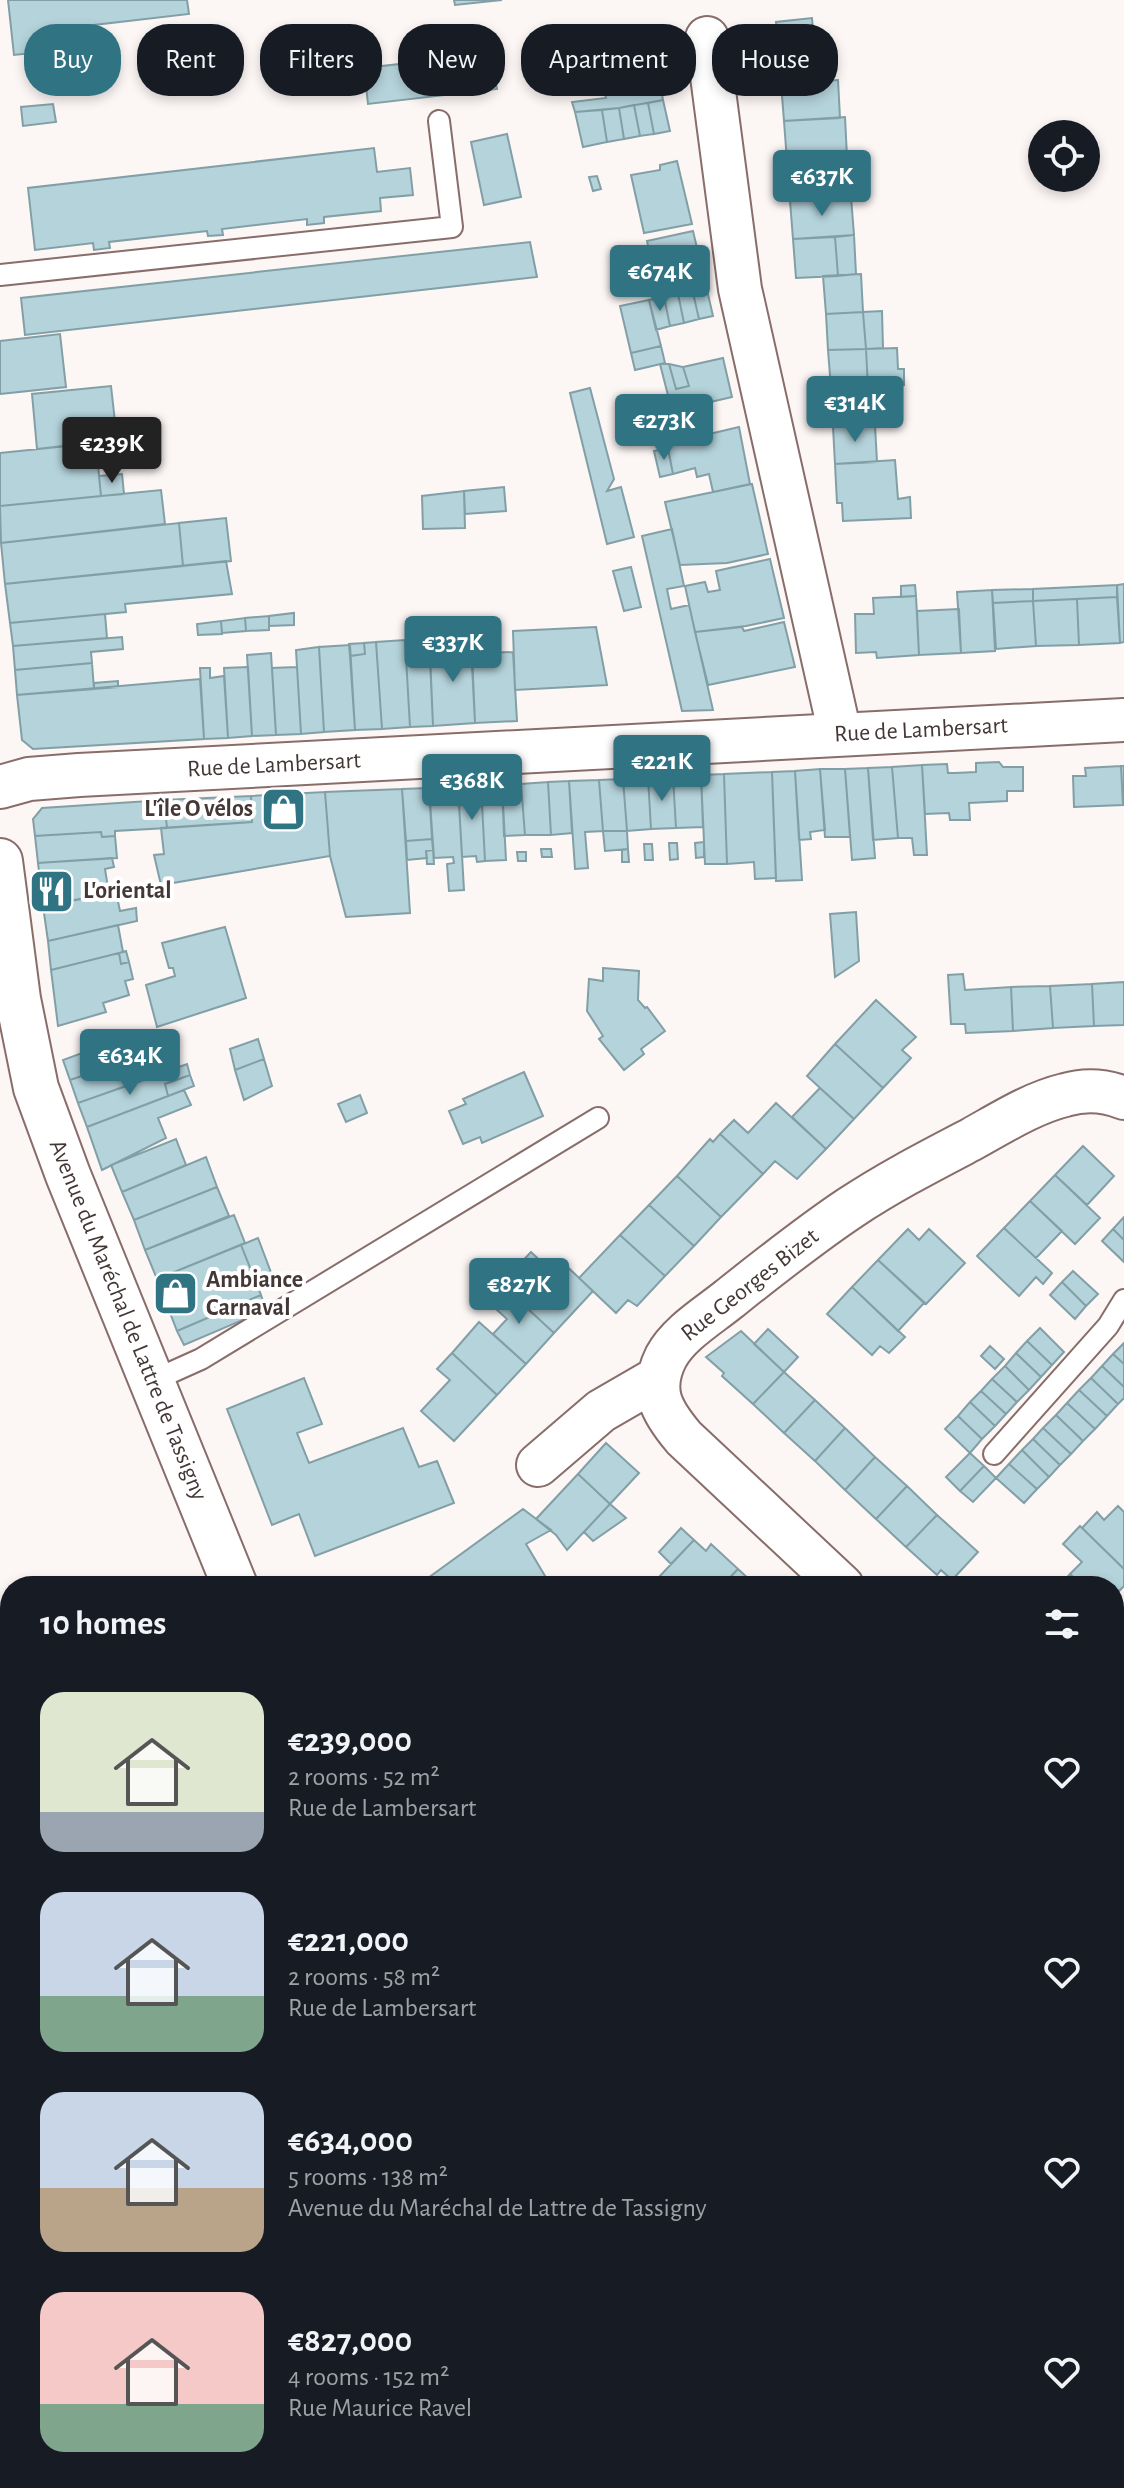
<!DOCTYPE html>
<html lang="en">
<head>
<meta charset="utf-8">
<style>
	:root { --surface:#171b24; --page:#20242c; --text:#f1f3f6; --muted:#9ea1a6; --accent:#307484 }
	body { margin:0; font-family:"Alegreya Sans",sans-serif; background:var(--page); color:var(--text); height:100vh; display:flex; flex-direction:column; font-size:30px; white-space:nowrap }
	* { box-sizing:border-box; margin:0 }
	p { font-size:26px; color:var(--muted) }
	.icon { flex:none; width:44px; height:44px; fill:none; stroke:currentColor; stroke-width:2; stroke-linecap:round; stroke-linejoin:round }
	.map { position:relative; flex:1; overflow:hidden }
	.sheet { position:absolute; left:0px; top:1576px; width:1124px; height:912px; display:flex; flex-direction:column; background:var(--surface); border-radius:32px 32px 0 0; box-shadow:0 4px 12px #0003 }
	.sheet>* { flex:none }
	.hud { position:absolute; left:24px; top:24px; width:1076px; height:72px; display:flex; gap:16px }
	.fabs { position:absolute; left:1028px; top:120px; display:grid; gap:16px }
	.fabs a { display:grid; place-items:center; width:72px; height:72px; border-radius:50%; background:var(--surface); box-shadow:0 4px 12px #0003; font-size:40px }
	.price { position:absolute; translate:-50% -68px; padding:0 18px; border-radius:8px; background:var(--accent); color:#fff; font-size:26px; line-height:52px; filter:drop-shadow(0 2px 4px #0008) }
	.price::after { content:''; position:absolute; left:50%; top:48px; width:24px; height:18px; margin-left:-12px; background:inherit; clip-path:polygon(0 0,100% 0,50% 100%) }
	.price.current { background:#222; color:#fff }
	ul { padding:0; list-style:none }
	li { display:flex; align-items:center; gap:24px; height:200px; padding:0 40px }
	li span { display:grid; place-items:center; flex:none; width:224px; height:160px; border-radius:24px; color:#555 }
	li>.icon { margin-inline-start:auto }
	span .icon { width:96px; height:96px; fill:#fffc; stroke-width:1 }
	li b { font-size:34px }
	h2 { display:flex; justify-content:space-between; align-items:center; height:96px; padding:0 40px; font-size:34px }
	.chip { padding:0 28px; border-radius:32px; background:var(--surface); box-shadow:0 4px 12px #0003; font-size:28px; line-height:72px }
	.chip.current { background:var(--accent); color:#fff }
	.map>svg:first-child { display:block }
	.building { fill:#b5d3db; stroke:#829fa6; stroke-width:2 }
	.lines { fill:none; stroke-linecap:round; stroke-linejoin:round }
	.lane-casing { stroke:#886d6a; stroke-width:24 }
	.street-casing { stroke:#886d6a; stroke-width:46 }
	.secondary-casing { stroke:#886d6a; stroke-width:48 }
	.lane { stroke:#fff; stroke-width:20 }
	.street { stroke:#fff; stroke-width:42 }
	.secondary { stroke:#fff; stroke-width:44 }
	.labels { text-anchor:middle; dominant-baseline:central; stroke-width:8; stroke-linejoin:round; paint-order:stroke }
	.street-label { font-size:24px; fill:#443836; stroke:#fff }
	.poi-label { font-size:24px; font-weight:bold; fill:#443836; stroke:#fff; text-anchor:start }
</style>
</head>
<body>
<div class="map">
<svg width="1124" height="2488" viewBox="0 0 1124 2488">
	<rect width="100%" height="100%" fill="#fcf6f5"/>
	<path class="building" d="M8 0H187L189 14 77 27 79 48 14 55Z
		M454 0H502L455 5Z
		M812 18 814 42H821L824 80 781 83 776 22Z
		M651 36 663 100 619 108 575 112 572 102 606 98 599 68 565 73 559 46Z
		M490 54 497 89 368 104 364 68Z
		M838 80 840 118 784 121 781 83Z
		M663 100 670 131 654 134 648 103Z
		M648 103 654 134 640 136 634 105Z
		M53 104 56 122 23 126 21 107Z
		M634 105 640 136 624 139 619 108Z
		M619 108 624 139 607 142 602 110Z
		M602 110 607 142 583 147 575 112Z
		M845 117 847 157 787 161 784 121Z
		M507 134 521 197 484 205 471 142Z
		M374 148 377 172 410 168 413 195 380 198 381 211 324 217V223L307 225V219L222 229 223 235 208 236 207 231 109 242 110 248 94 250 93 243 35 250 28 188Z
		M843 157 845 198 832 199 830 158Z
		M830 158 832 199 790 201 787 161Z
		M677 161 692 224 644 233 631 175 660 170V165Z
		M597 176 601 189 593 191 589 177Z
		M851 197 854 235 793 239 790 201Z
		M693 231 707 290 660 298 647 241Z
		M854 235 856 274 838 276 835 237Z
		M835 237 838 276 796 278 793 239Z
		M530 242 537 277 25 335 21 298Z
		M861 274 863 312 826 314 823 276Z
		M707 290 713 316 699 319 693 293Z
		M693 293 699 319 684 323 678 294Z
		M678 294 684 323 670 326 664 297Z
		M664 297 670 326 656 330 649 300Z
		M649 300 661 346 631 353 620 306Z
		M882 311 883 348 866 349 863 312Z
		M863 312 866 349 828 350 826 314Z
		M60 334 66 387 0 394V341Z
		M661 346 665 363 635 370 631 353Z
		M897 348 898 369H904V385L868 388 866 349Z
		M866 349 868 388H831L828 350Z
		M723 358 732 397 672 411 660 364H669L676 389 689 386 683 367Z
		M669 364 683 367 689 386 676 389Z
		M111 386 117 440 37 449 32 394Z
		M853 387 872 388 875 425 833 427 831 388Z
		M886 387 888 425H875L872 388Z
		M590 388 614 479 607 491 621 487 634 537 607 544 570 393Z
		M697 409 700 424 664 431 661 415Z
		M875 425 877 462 835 464 833 427Z
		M739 427 750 484 713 492 709 474 697 477 695 468 673 474 667 444Z
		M96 443 101 496 0 506V453Z
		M668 448 673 474 660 477 654 451Z
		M895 460 898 499 910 497 911 518 843 521 842 503H837L835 464Z
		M122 474 124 494 101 496 99 476Z
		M752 484 768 554 727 563 680 565 665 502Z
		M504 487 506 511 465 514 464 491Z
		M161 490 165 524 1 543 0 506Z
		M464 491 465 528 423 529 422 496Z
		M226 518 231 561 183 566 179 523Z
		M179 523 183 566 5 584 1 543Z
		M672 529 684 586 667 589 671 609 689 605 713 710 682 711 642 536Z
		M770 559 784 618 746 626 695 632 685 586 705 582 708 592 720 590 716 571Z
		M226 561 232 594 125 604 126 612 10 623 5 584Z
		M631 567 641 607 624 611 613 571Z
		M1124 584V642L1120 643 1117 585Z
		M915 585 916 596 901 597V586Z
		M1117 585V597L1033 601V589Z
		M1033 589V601L993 603 992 590Z
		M992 590 995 651 961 653 957 592Z
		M916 596 919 655 877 658 876 652 856 653 855 614H874L873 598Z
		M1117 597 1120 643 1079 645 1077 599Z
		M1077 599 1079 645 1036 646 1033 601Z
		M1033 601 1036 646 996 649 993 603Z
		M959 609 961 653 919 655 917 611Z
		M294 613V625L269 626V616Z
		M105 614 107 638 13 646 10 623Z
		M269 616V630L246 631 245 618Z
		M245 618 246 631 222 633 221 621Z
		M221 621 222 634 198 635 197 624Z
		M784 622 795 667 708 685 695 632 742 627 744 631Z
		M470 627 475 723 433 726 430 653 459 652 457 628Z
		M485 627 487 653 513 652 517 721 475 723 471 628Z
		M596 627 607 685 515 690 513 631Z
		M122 637 123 649 91 652 92 663 15 670 13 646Z
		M429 638 433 726 410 727 405 640Z
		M405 640 410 727 382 729 376 642Z
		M376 642 382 729 355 730 350 656 365 654 364 643Z
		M364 643 365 654 350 656 349 644Z
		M350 645 355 730 324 732 319 647Z
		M319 647 324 732 301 734 296 650Z
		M271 653 276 735 252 736 247 655Z
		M92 663 94 689 17 695 15 670Z
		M248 667 252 736 228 738 224 668Z
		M297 667 301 734 276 735 272 668Z
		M200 668H210V678L224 676 228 738 204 739Z
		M200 679 204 739 33 749 22 740 17 695Z
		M118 681V687L94 689V683Z
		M999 762 1003 767H1023V791H1007V801L969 803 970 820H950L949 813 925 814 922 765 947 764 948 773H955L976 772V763Z
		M922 765 927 855H914L912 838H898L892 767Z
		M1121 766H1124V805H1123Z
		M1121 766 1123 805 1074 807 1073 776H1086L1085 768Z
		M892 767 898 838 873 840 868 768Z
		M868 768 875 858 852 860 845 769Z
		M820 769H845L850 837H825Z
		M820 769 825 830 810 832 811 839 799 840 795 771Z
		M795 771 802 880 776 881 772 772Z
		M772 772 776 878 755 879 754 862 727 864 724 774Z
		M724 774 727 864H705L701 775Z
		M701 775 703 827 676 828 673 777Z
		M648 777 651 829 627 831 623 779Z
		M648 777H673L676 828 651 829Z
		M623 779 627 831H603L599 780Z
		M599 780 603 831 585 832 588 868 575 869 569 781Z
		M569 781 572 833 551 835 548 782Z
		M548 782 551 835H525L521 784Z
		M502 784H521L525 835 504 836Z
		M502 784 506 860 485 861 481 785Z
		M481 785 485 861 477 862 476 856 462 857 458 786Z
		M458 786 464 890 449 891 447 864 454 863 453 857 434 858 429 788Z
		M429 788 432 839 406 841 402 789Z
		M402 789 410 913 346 917 330 856 325 792Z
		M325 792 330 856 161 885 154 855 164 854 161 828 252 822 251 796Z
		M251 796 252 822 167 828 164 800Z
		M164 800 167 828 115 831V836L102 837 101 832 35 836 33 819 42 808Z
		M603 831H627L628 849 605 851Z
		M101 832 102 837 115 836 117 858 38 863 35 836Z
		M432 839 433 850 426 851 427 858 407 860 406 841Z
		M704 842V857L696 858 695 843Z
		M669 843H677L678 859 670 860Z
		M644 844H652L653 860H645Z
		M541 849H551L552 857H542Z
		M628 849 629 862H622V850Z
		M433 850 434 864H427L426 851Z
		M517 852H526V861H518Z
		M112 858 114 867 105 869 109 894 43 906 38 863Z
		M116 892 120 911 136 908 137 921 48 941 43 906Z
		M856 912 859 961 835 977 830 914Z
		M118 925 123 952 51 970 48 941Z
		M225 927 246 998 157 1027 146 985 175 976 173 968H169L162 943Z
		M126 951 129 962 121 964 119 953Z
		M119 953 121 964 129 962 133 979 125 981 129 995 103 1003 106 1012 58 1026 51 970Z
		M603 968 639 971 638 1000 645 1008 647 1007 665 1031 641 1049 644 1054 624 1070 599 1039 603 1036 587 1011 589 979 603 981Z
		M963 974 965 990 1011 987 1013 1031 966 1033 965 1024H951L948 975Z
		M1124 982V1025L1094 1026 1092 984Z
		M1092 984 1094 1026 1053 1028 1050 986Z
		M1050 986 1053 1028 1013 1031 1011 987Z
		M876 1000 916 1037 902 1050 911 1058 883 1088 835 1044Z
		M128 1036 136 1058 70 1080 63 1060Z
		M258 1039 264 1059 235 1070 230 1049Z
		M835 1044 883 1088 854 1119 807 1076Z
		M165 1048 169 1059 152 1064 149 1053Z
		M136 1058 144 1080 78 1103 70 1080Z
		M264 1059 272 1086 244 1100 235 1070Z
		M187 1064 190 1075 165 1084 168 1096 87 1127 78 1103Z
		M524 1072 543 1116 482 1143 480 1137 463 1144 449 1111 466 1104 463 1099Z
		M190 1075 194 1086 168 1096 165 1084Z
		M820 1088 854 1119 826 1149 792 1117Z
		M184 1090 191 1105 158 1118 166 1138 102 1170 87 1127Z
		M360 1095 367 1113 346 1122 338 1104Z
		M776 1103 826 1149 797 1179 775 1161 763 1174 720 1134 734 1120 748 1133Z
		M720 1134 763 1174 721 1217 677 1176 710 1139 713 1142Z
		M176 1139 186 1165 122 1192 111 1165Z
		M1083 1146 1114 1176 1087 1205 1055 1175Z
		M206 1157 217 1187 134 1220 122 1192Z
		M1055 1175 1100 1218 1075 1244 1030 1201Z
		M677 1176 721 1217 694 1246 649 1205Z
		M217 1187 229 1216 145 1250 134 1220Z
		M1030 1201 1062 1231 1036 1258 1004 1228Z
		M649 1205 694 1246 665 1276 620 1235Z
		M234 1215 245 1243 157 1279 145 1250Z
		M1124 1217V1240L1113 1229Z
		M1004 1228 1052 1273 1043 1284 1036 1277 1019 1296 977 1256Z
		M908 1229 919 1240 929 1229 965 1263 926 1304 878 1260Z
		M1113 1229 1124 1240V1262L1102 1241Z
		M620 1235 665 1276 637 1306 628 1300 616 1313 579 1278Z
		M258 1238 275 1283 259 1290 241 1245Z
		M241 1245 261 1295 177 1331 157 1279Z
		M531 1252 550 1270 560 1260 593 1291 554 1333 501 1284Z
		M878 1260 924 1303 898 1331 852 1287Z
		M1073 1271 1098 1294 1086 1306 1062 1282Z
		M1062 1282 1086 1306 1075 1319 1050 1295Z
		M501 1284 554 1333 526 1364 493 1334 507 1319 486 1300Z
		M852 1287 905 1337 889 1353 880 1346 872 1355 827 1314Z
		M261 1295 266 1310 184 1345 177 1331Z
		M479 1322 526 1364 497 1395 452 1353Z
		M1040 1328 1064 1352 1052 1365 1027 1341Z
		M768 1329 798 1357 784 1372 754 1344Z
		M741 1331 784 1372 753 1404 722 1376 724 1373 706 1357Z
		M1027 1341 1052 1365 1041 1377 1016 1353Z
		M1124 1343V1364L1113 1354Z
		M990 1346 1004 1359 995 1369 981 1356Z
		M452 1353 497 1395 454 1441 421 1411 450 1380 437 1369Z
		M1016 1353 1041 1377 1029 1390 1005 1366Z
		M1113 1354 1124 1364V1387L1102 1366Z
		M1005 1366 1029 1390 1017 1402 992 1379Z
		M1102 1366 1124 1387V1398L1118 1404 1091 1378Z
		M784 1372 815 1400 784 1433 753 1404Z
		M304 1378 322 1424 297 1433 309 1463 403 1428 419 1467 437 1461 454 1503 315 1556 299 1514 272 1525 227 1409Z
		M1091 1378 1118 1404 1107 1416 1079 1390Z
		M992 1379 1017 1402 1006 1414 981 1391Z
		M1079 1390 1107 1416 1095 1429 1067 1403Z
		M981 1391 1006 1414 995 1426 970 1402Z
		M815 1400 845 1428 815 1461 784 1433Z
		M970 1402 995 1426 982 1439 958 1416Z
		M1067 1403 1095 1429 1083 1441 1056 1415Z
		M1056 1415 1083 1441 1071 1454 1043 1428Z
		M958 1416 982 1439 970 1453 945 1429Z
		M845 1428 875 1457 845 1490 815 1461Z
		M1043 1428 1071 1454 1060 1465 1033 1439Z
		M1033 1439 1060 1465 1049 1477 1022 1450Z
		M606 1443 639 1473 610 1504 578 1474Z
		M1022 1450 1049 1477 1037 1489 1009 1464Z
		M970 1453 984 1466 960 1491 946 1477Z
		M875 1457 907 1486 876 1519 845 1490Z
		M1009 1464 1037 1489 1024 1503 996 1478Z
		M984 1466 996 1478 973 1502 960 1491Z
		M578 1474 610 1504 567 1550 556 1535 536 1519Z
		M907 1486 937 1515 906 1547 876 1519Z
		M610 1504 626 1518 593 1541 584 1532Z
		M1118 1506 1124 1512V1569L1082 1528 1097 1512 1104 1520Z
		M523 1509 551 1530 526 1544 551 1586H486L484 1583 479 1586H417Z
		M937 1515 978 1552 952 1580 941 1570 937 1575 906 1547Z
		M1080 1526 1124 1569V1586L1114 1596V1586H1082L1070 1574 1082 1562 1063 1544Z
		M681 1528 694 1540 671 1564 659 1552Z
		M694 1540 706 1551 711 1544 738 1569 722 1586H669L659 1577Z
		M738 1569 752 1582 756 1586H722Z
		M1070 1574 1082 1586H1059Z
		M0 1636 3 1644 10 1642V1698L0 1701Z
		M1120 1723 1124 1727V1783L1119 1788 1114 1782V1730Z
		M1114 1915 1124 1924V1951L1114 1961Z
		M10 1919V1960L0 1928V1922Z
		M1124 2071V2095L1114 2105V2082Z
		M1124 2095V2125L1114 2117V2105Z
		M1114 2117 1124 2125V2163L1114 2174Z
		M10 2344V2434L0 2437V2347Z
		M267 2478H333L336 2481 328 2488H255Z
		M643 2478H688L689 2483 675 2488H647Z
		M688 2478H699L690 2488H687L685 2484 689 2483Z
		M800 2478H848L839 2488H811Z
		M1092 2478H1094L1105 2488H1083Z
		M1122 2478 1124 2488H1113Z"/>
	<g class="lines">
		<defs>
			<path id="lane" d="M0 275 452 227 439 121
				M152 1381 201 1359 598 1118
				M994 1454 1108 1326 1124 1300
				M0 2463 10 2460
				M418 2478 426 2488"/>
			<path id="street" d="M707 38 740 289 840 734
				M0 787 29 779 79 775 1124 720
				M538 1465 601 1411 658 1378
				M842 1586 684 1438C662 1412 649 1391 666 1357 679 1333 708 1316 729 1299 768 1268 808 1236 850 1208 889 1182 930 1161 972 1139 1001 1123 1032 1103 1065 1095 1085 1089 1104 1090 1124 1098
				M1114 1662 1124 1652
				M1114 2338 1124 2322
				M137 2488 149 2478
				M1019 2488 1026 2478"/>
			<path id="secondary" d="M0 861 18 999 36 1088 68 1175 235 1586
				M598 2478 602 2488"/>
		</defs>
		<use href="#lane" class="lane-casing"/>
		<use href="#street" class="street-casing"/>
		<use href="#secondary" class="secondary-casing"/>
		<use href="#lane" class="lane"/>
		<use href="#street" class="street"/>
		<use href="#secondary" class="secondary"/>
	</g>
	<defs>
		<symbol id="shop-square" viewBox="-11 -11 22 22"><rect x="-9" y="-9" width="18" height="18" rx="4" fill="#307484" stroke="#fff"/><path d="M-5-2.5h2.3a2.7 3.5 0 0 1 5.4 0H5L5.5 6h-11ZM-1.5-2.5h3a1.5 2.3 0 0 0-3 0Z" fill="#fff"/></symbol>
		<symbol id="restaurant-square" viewBox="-11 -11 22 22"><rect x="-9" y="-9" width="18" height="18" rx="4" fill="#307484" stroke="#fff"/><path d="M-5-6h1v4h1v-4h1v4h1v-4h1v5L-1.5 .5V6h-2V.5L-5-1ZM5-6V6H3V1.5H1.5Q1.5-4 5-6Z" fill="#fff"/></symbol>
	</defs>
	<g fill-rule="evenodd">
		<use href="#shop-square" x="258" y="784" width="51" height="51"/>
		<use href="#restaurant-square" x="26" y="866" width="51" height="51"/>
		<use href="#shop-square" x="150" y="1268" width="51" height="51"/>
	</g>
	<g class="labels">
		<g class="street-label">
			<text transform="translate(921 730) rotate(-3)">Rue de Lambersart</text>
			<text transform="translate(274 765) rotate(-3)">Rue de Lambersart</text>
			<text transform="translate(750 1285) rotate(-38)">Rue Georges Bizet</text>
			<text transform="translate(128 1320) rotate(68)">Avenue du Maréchal de Lattre de Tassigny</text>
		</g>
		<g class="poi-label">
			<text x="253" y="809" text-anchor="end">L'île O vélos</text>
			<text x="83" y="891">L'oriental</text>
			<text x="206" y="1280">Ambiance<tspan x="206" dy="28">Carnaval</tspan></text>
		</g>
	</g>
</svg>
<div class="fabs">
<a><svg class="icon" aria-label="locate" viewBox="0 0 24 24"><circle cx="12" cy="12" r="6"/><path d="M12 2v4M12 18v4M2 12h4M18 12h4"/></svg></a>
</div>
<b class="price" style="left:822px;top:218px">€637K</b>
<b class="price" style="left:660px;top:313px">€674K</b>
<b class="price" style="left:855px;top:444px">€314K</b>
<b class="price" style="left:664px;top:462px">€273K</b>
<b class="price current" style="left:112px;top:485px">€239K</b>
<b class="price" style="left:453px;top:684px">€337K</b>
<b class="price" style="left:662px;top:803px">€221K</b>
<b class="price" style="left:472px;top:822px">€368K</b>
<b class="price" style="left:130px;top:1097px">€634K</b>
<b class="price" style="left:519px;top:1326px">€827K</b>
<div class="hud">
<a class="chip current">Buy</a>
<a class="chip">Rent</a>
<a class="chip">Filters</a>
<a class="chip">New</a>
<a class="chip">Apartment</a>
<a class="chip">House</a>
</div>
<section class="sheet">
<h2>10 homes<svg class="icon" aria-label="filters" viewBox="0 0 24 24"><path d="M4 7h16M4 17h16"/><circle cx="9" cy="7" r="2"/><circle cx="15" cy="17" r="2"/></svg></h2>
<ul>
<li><span style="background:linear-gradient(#dfe7d0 75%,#9aa5b1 0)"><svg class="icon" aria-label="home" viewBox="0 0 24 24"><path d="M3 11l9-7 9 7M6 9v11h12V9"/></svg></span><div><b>€239,000</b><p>2 rooms · 52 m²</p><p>Rue de Lambersart</p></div><svg class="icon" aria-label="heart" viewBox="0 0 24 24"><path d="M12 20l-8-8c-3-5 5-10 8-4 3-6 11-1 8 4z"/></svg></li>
<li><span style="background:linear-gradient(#c9d6e8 65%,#7fa58c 0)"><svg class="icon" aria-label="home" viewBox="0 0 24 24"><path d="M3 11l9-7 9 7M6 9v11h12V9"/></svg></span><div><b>€221,000</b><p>2 rooms · 58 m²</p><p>Rue de Lambersart</p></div><svg class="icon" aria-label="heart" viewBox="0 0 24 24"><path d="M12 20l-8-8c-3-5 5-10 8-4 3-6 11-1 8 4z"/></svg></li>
<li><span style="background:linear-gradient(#c9d6e8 60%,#b9a48a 0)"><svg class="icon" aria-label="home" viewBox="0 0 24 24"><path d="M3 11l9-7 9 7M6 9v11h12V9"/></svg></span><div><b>€634,000</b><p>5 rooms · 138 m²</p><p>Avenue du Maréchal de Lattre de Tassigny</p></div><svg class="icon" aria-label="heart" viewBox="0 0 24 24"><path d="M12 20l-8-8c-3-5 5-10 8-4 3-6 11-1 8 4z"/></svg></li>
<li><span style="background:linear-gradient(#f6c9c9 70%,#7fa58c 0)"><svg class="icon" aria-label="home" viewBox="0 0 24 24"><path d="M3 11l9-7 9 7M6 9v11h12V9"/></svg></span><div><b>€827,000</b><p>4 rooms · 152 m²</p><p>Rue Maurice Ravel</p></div><svg class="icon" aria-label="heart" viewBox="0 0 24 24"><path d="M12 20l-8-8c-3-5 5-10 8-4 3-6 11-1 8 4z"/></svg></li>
</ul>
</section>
</div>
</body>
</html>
